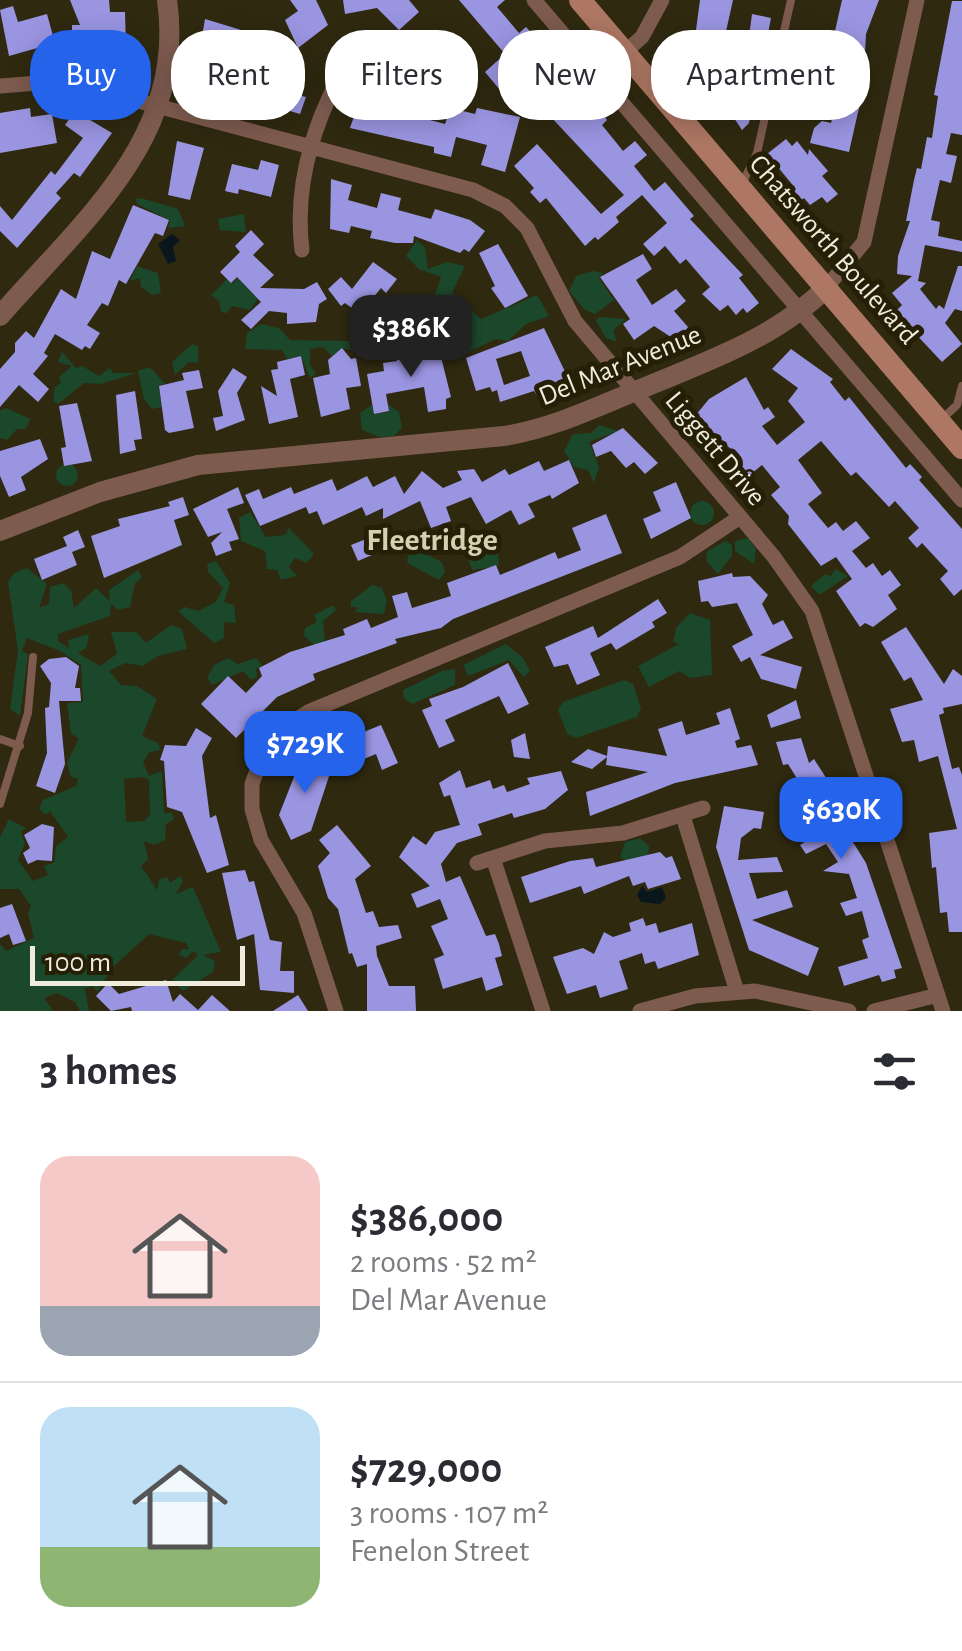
<!DOCTYPE html>
<html lang="en">
<head>
<meta charset="utf-8">
<style>
	:root { --surface:#fff; --page:#f7f7f7; --text:#2b2b33; --muted:#7c7c81; --line:#e1e1e2; --accent:#2563eb }
	body { margin:0; font-family:"Alegreya Sans",sans-serif; background:var(--page); color:var(--text); height:100vh; display:flex; flex-direction:column; font-size:38px; white-space:nowrap }
	* { box-sizing:border-box; margin:0 }
	p { font-size:32px; color:var(--muted) }
	.icon { flex:none; width:55px; height:55px; fill:none; stroke:currentColor; stroke-width:2; stroke-linecap:round; stroke-linejoin:round }
	.map { position:relative; height:1011px; overflow:hidden }
	.side { display:flex; flex-direction:column; background:var(--surface); flex:1 }
	.side>* { flex:none }
	.guide { position:absolute; left:30px; top:30px; width:902px; height:90px; display:flex; gap:20px }
	.scale { position:absolute; left:30px; bottom:25px; width:215px; box-sizing:border-box; padding-left:10px; border:5px solid #efecdd; border-top:0; font-size:28px; line-height:35px; white-space:nowrap; color:#efecdd; -webkit-text-stroke:8px #251f06; paint-order:stroke }
	.price { position:absolute; translate:-50% -85px; padding:0 22px; border-radius:20px; background:var(--accent); color:#fff; font-size:32px; line-height:65px; filter:drop-shadow(0 2px 5px #0008) }
	.price::after { content:''; position:absolute; left:50%; top:60px; width:30px; height:22px; margin-left:-15px; background:inherit; clip-path:polygon(0 0,100% 0,50% 100%) }
	.price.on { background:#222; color:#fff }
	ul { padding:0; list-style:none }
	li { display:flex; align-items:center; gap:30px; height:250px; padding:0 40px }
	li+li { border-top:2px solid var(--line) }
	li span { display:grid; place-items:center; flex:none; width:280px; height:200px; border-radius:30px; color:#555 }
	li>.icon { margin-inline-start:auto }
	span .icon { width:120px; height:120px; fill:#fffc; stroke-width:1 }
	li b { font-size:42px }
	h2 { display:flex; justify-content:space-between; align-items:center; height:120px; padding:0 40px; font-size:42px }
	.tag { padding:0 35px; border-radius:40px; background:var(--surface); box-shadow:0 5px 25px #0003; font-size:35px; line-height:90px }
	.tag.on { background:var(--accent); color:#fff }
	.map>svg:first-child { display:block }
	.green { fill:#1b472b; fill-rule:evenodd }
	.water { fill:#09171c }
	.building { fill:#9a95e1; fill-rule:evenodd }
	.lines { fill:none; stroke-linecap:round; stroke-linejoin:round }
	.service { stroke:#7e5b4f; stroke-width:8 }
	.minor { stroke:#7e5b4f; stroke-width:15 }
	.tertiary { stroke:#7e5b4f; stroke-width:20 }
	.secondary { stroke:#ad7763; stroke-width:22 }
	.labels { text-anchor:middle; dominant-baseline:central; stroke-width:10; stroke-linejoin:round; paint-order:stroke }
	.street-label { font-size:28px; fill:#efecdd; stroke:#251f06 }
	.quarter-label { font-size:32px; font-weight:bold; fill:#d6cfb1; stroke:#251f06 }
</style>
</head>
<body>
<div class="map">
<svg width="962" height="1011" viewBox="0 0 962 1011">
	<rect width="100%" height="100%" fill="#2f2910"/>
	<path class="green" d="M141 198 178 209 185 226 168 228 170 220 137 204 136 199Z
		M244 214 246 232 220 230 218 219Z
		M417 240 425 248 428 269 447 262 465 266 452 293 481 319 537 295 549 316 526 324 508 341 496 339 464 354 457 331 434 298 441 277 419 269 406 256Z
		M137 266 158 273 161 293 153 295 141 287 140 278 130 281Z
		M593 271 603 273 599 278 614 300 595 314 584 309 569 291 576 276Z
		M237 278 253 294 259 289 260 296 250 310 232 306 227 313 221 312 219 301 211 295 227 279 232 284Z
		M599 317 627 319 613 330 617 342 606 338 596 321Z
		M261 324 279 328 290 340C309 340 328 341 349 341L351 350 342 348 332 356 323 347 310 349V365L316 374 310 378 301 356 287 359 282 350 245 349 247 333Z
		M192 344 198 346V363L189 362 175 375 172 362Z
		M62 352 76 368 82 366 99 376 110 368 113 373H136L101 384 84 383 58 404 53 401 55 387 61 383 59 377 72 366 58 362Z
		M150 367 165 384 158 386 162 407 152 409 144 399 138 371Z
		M388 404 399 412 402 428 394 436 379 437 362 430 360 413 372 405 374 414 389 412Z
		M6 408 30 419 26 429H17L7 440 0 438V411Z
		M599 425 618 431 589 442 599 467 594 483 588 470 574 467 564 451 573 434 591 433Z
		M56 475a11 11 0 1 1 22 0a11 11 0 1 1-22 0Z
		M690 513a12 12 0 1 1 24 0a12 12 0 1 1-24 0Z
		M250 512 266 537 285 535 289 528 314 554 307 563 295 558 289 567 297 576 281 580 277 570 267 569 265 551 241 541 239 518Z
		M421 529 430 540 420 551 442 562 445 572 439 580 407 563 412 541Z
		M748 538 756 549 754 564 735 551V541Z
		M725 541 732 545V556L718 574 707 562 706 552Z
		M490 545 498 554 499 566 472 570 468 558Z
		M216 561 230 583 224 602 234 605 236 623 224 622V638L214 643 178 611 185 607 198 611 216 602 223 588 208 572 207 564Z
		M27 568 47 584 39 608 49 604 50 587 63 583 71 590 74 608 96 588 110 601 109 590 138 570 142 578 135 583 130 607 118 610 111 604 110 616 58 634V641L69 648 68 640 89 634 87 647 78 653 100 666 117 654 111 632H136L146 643 171 625 182 629 187 649 158 656 143 666 125 663 109 671 121 685 137 686 157 699 142 736 158 743 161 750 150 752 143 762 149 776 162 771 164 813H172L174 819 166 824 165 840 154 845 144 841 148 859 141 866 157 890 159 879 167 877 170 883 180 876 183 881 176 894 193 887 221 952 203 955 215 961 213 972 183 991 172 980 198 955 193 951 187 958 179 955 182 949H189L186 943 149 934 113 967 97 992 92 986 85 989 89 1011H80L75 1002 57 993 44 998 53 1011H0V944L6 951 34 938 28 913 31 906 19 889H0V837L9 819 26 828 21 832 25 843 18 860 33 881 48 875 44 866 54 863 56 846 68 837 50 811 46 815 39 809 43 800 76 786 78 779 71 777 67 763 79 738 71 734 67 703 83 702 81 665 60 651 27 638 22 651 28 654 20 716 10 709 18 650 8 582 14 573ZM144 777 149 780 150 815 144 821 126 822 124 779Z
		M835 569 848 576 819 595 811 586 825 574 831 576Z
		M372 585 382 588 387 601 384 614 355 612 358 607H351V601Z
		M333 605 336 610 323 621 325 641 317 647 304 636 305 628 317 622 314 615Z
		M690 613 710 620 712 675 690 678 679 671 649 687 638 666 679 644 673 642 676 628Z
		M506 644 523 658 530 671 524 677 509 660 468 676 463 665Z
		M228 658 238 664 256 658 262 666 256 669 257 677 251 680 243 671 212 685 207 678 214 665Z
		M455 669V685L412 704 404 698 403 690 442 671Z
		M624 680 633 684 641 708 637 717 576 738 567 734 558 710 563 702Z
		M640 838 649 846 648 856 628 862 620 857 625 842Z"/>
	<path class="water" d="M172 234 180 240 173 247 176 261 168 264 158 244Z
		M642 886 647 892 662 887 666 898 660 904 641 902 637 895Z"/>
	<path class="building" d="M70 0H109L110 12H125L126 47H109V41L72 42V25H80Z
		M290 0H316L328 25 298 48 285 20 298 11Z
		M343 0H409L419 12 399 30 377 8 345 14Z
		M459 0H505L497 7 519 33 526 27 594 101 607 120 602 125 623 151 635 141 647 155 634 166 654 191 665 182 694 216 690 219 743 275 739 278 759 303 747 313 743 308 736 315 728 305 720 311 702 294 710 287 686 259 680 264 665 246 654 256 643 244 667 223 642 195 616 217 619 222 598 240 595 237 585 246 546 198 540 203 530 192 534 188 514 166 537 144 601 214 624 195 550 116 557 111 522 72 500 90 485 72 505 54Z
		M700 0H733L725 36 696 30Z
		M842 0H879L866 34 863 90 849 152 810 143 814 128 822 121 831 123 836 102 800 94 795 116 781 113 786 90 779 88 782 77 805 83 806 76 824 80Z
		M952 1H962V135L951 133 946 154 957 156 951 183 940 180 931 220 940 222 938 236 962 241V252L925 245 918 281 926 283 920 289 936 309 939 305 944 309 958 266H962V311L955 309 945 323 962 344 942 362 895 312 902 305 892 293 912 276 897 274 898 256 910 221H906L914 180 917 168 921 169 927 137 932 138 938 96 934 95Z
		M13 6 18 22 47 14 55 43 9 56 0 10Z
		M752 14 771 18 762 64 746 60Z
		M205 19 258 35 255 50 232 45 225 70 264 82 276 67 299 75 293 94 306 97 300 114 194 83Z
		M428 31 430 39 464 44 455 79 450 78 449 85 406 78 414 50 410 36Z
		M703 36 725 75 752 108 749 123 742 130 686 46Z
		M362 93 374 100 380 97 402 104 400 112 445 124 451 108 475 114 477 108 520 117 505 172 481 165 487 145 456 137 451 157 434 153V147L350 128Z
		M30 108 31 117 52 114 57 143 0 153V113Z
		M75 111 112 133 80 177 74 173 56 193 61 198 17 248 0 231V206L12 220 51 171 55 175 83 138 65 125Z
		M786 139 792 146 797 141 808 155 809 149 828 171 822 176 838 194 827 203 822 197 810 205 804 198 799 202 792 193 796 189 767 154Z
		M177 141 204 148 190 200 168 195Z
		M261 160 279 165 271 197 239 189 238 194 225 191 232 164 258 170Z
		M331 179 352 185 348 200 377 208 381 193 401 198 398 210 431 219 435 209 470 220 485 231 469 252 464 249 460 253 414 236 413 243H395L370 238 372 231 351 226 349 233 330 229Z
		M133 205 169 220 163 236 155 233 126 284 119 280 108 306 102 303 87 325 100 333 90 349 85 346 82 350 55 334 44 353 48 356 33 374 49 389 38 402 19 385 0 407V369L15 352V343L26 331 34 338 61 289 76 299 92 251 110 259Z
		M251 230 264 244 253 255 274 275 260 288 304 289 317 282 327 299 319 304 316 322 287 324V313L269 311 251 329 241 320 261 302 237 277 231 283 220 272 240 252 235 246Z
		M498 244 528 296 505 308 491 288 495 286 479 253Z
		M643 254 652 269 636 280 652 305 676 289 686 301 674 311 688 327 677 341 654 326 634 340 623 324 630 319 600 277Z
		M373 262 397 279 386 293 381 288 360 314 345 303 341 306 328 289 341 277 352 289Z
		M544 328 571 384 539 399 534 391 500 402 497 390 492 392 490 387 476 391 466 358ZM521 351 530 376 504 385 496 359Z
		M405 347 407 357 439 349 451 397 446 399V409L428 412 424 387 386 394 389 411 374 414 367 374 384 371 383 363 397 361 394 349Z
		M342 348 351 359 356 358 361 386 346 388 350 409 321 417 313 378 330 374 328 360Z
		M791 349 833 379 830 382 845 401 849 397 906 468 910 464 922 477 919 480 962 529V589L954 596 940 579 948 571 922 543 917 548 908 538 919 528 895 501 889 507 856 472 851 476 821 441 798 460 822 493 808 504 828 528 836 522 843 531 856 521 870 538 852 551 866 568 873 563 882 576 890 570 901 585 888 595 897 609 873 627 865 623 860 627 836 591 852 579 836 557 821 566 788 524 789 516 771 495 780 487 762 465 746 478 734 463 741 457 698 422 695 416 709 399 746 377 764 410 768 407 775 417 762 426 777 445 805 422 788 401 798 388 772 369Z
		M301 356 305 375 290 379 298 417 269 424 261 386 277 396 271 370 278 369 277 362Z
		M233 368 247 377 237 393 245 420 216 431 213 418 223 416 218 391Z
		M199 370 203 388 186 391 194 428 169 433 165 430 159 386 184 380 182 373Z
		M135 391 142 439 134 440 136 450 120 454 116 395Z
		M77 403 92 461 64 466 61 448 66 447 59 406Z
		M623 428 658 463 645 474 634 462 626 468 611 451 596 457 592 445Z
		M40 439 48 459 21 477 26 490 9 497 0 476V451Z
		M569 460 579 483 552 499 550 495 528 504 535 517 519 525 511 510 486 524 471 497 446 507 451 521 431 528 420 501 383 519V508L366 516 362 507 323 525 317 511 309 514 306 507 260 526 245 495 259 489 263 499 291 487 294 494 332 479 337 491 367 476 373 487 395 476 404 494 422 471 443 488 462 480 457 471 474 469 482 482 505 469 509 475 539 461 544 471Z
		M676 482 691 518 651 539 643 519 661 511 653 492Z
		M238 487 244 503 227 509 239 539 229 542 232 550 216 556 211 543 222 532 208 537 193 509Z
		M183 497 189 515 174 520 182 545 104 578 91 536 120 526 118 519 170 506 168 502Z
		M606 514 622 553 453 619 441 628 395 639 397 643 313 674 315 680 277 697 236 738 201 704 228 676 246 693 262 676 259 668 290 652 345 635 343 629 367 619 371 628 398 617 392 596 407 592 412 608 451 596 447 583 496 565 500 575 555 552 558 559 581 550 572 528Z
		M78 530 85 547 72 552 77 565 42 580 34 559 67 546 63 537Z
		M366 539 372 555 358 561 351 545Z
		M732 573 733 577 750 576 768 595 762 604 773 625 783 620 793 638 760 655 802 667 796 689 761 679 750 657 741 662 732 646 753 635 737 603 712 607 708 601 701 602 698 581Z
		M658 599 667 613 652 622 655 627 616 650 611 643 590 653 600 675 577 685 568 664 554 667 545 647 593 626 598 638Z
		M906 627 944 684 953 669 962 676V704L943 708 944 713 939 715 952 769 959 767 962 775V932H949L947 912 940 913 936 867 932 868 929 833 957 829 938 756 919 762 914 740 902 742 890 709 923 700 911 677 904 681 881 642Z
		M66 657 79 666 75 688H80L81 701H59L65 764 55 793 36 786 47 753 45 708 49 707 51 683 40 666 49 659Z
		M508 663 529 704 508 714 499 696 445 720 455 741 439 748 422 710 432 706 429 699 463 687Z
		M796 700 801 718 771 728 767 715Z
		M730 708 740 739 735 741 737 748 751 745 758 765 675 783 590 816 586 792 648 772 606 765 607 757 592 769 571 762 588 749 607 756 608 746 667 756 658 729 682 721 686 735 720 724 716 713Z
		M381 725 398 763 382 770 376 754 354 763 344 740Z
		M196 728 212 738 202 756 210 818 216 815 229 865 207 873 182 812 167 807 164 761 160 760 165 745 186 746Z
		M525 733 530 759 514 757 511 740Z
		M801 738 809 763 814 759 846 809 842 812 855 836 851 839 866 863 902 968 894 970 896 978 882 982 879 975 844 986 838 967 868 958 862 940 869 937 862 911 846 916 840 903 857 898 849 874 823 871 838 862 826 844 806 854 800 845 805 842 792 820 808 810 794 789 801 785 788 764 783 765 776 742Z
		M303 754 333 764 311 831 291 840 279 815Z
		M460 770 466 788 490 780 493 789 504 785 507 792 530 784 527 778 561 771 568 790 545 809 514 818 512 813 478 824 482 835 457 843 441 864 446 882 460 876 486 936 495 934 499 944 502 956 495 958 503 985 486 991 482 977 443 989 434 959 444 955 431 926 448 919 440 899 417 908 411 894 430 886 399 857 413 836 426 845 435 832 460 825 450 795 444 797 439 783Z
		M724 806 764 812 761 829 754 828 741 838 738 860 777 857 783 872 749 873 757 899 787 890 793 907 752 920 819 948 808 976 749 950 716 847Z
		M42 824 54 827 52 861 37 860 28 864 23 853 30 848 24 835Z
		M337 825 371 866 355 879 366 913 373 911 379 927 398 925 402 938 376 946 377 956 389 986H415L416 1011H367V964L357 967 352 953 349 954 338 909 328 898 318 866 330 853 319 840Z
		M660 852 666 858 672 856 681 879 648 889 645 882 633 886 629 876 584 894 581 886 530 903 521 877 570 861 593 858 596 867Z
		M245 870 249 882 254 881 270 940 282 942 280 971H294V993L260 990 254 934 237 940 222 873Z
		M12 904 26 941 13 945 9 934 0 938V908Z
		M643 918 646 926 656 923 659 933 692 923 699 955 658 969 655 961 645 964 642 953 619 961 628 989 600 998 596 985 567 994 553 957 583 948 594 954 604 932 613 937 631 931 629 923Z
		M166 980 173 1002 180 994 198 1010 212 995 230 1011H132L131 1007 111 1011 96 996 108 983 119 994Z
		M298 995 308 1011H273Z"/>
	<g class="lines">
		<path class="service" d="M742 184 757 153 791 0
			M943 418 957 405 962 386
			M0 739 20 746
			M0 804 28 713 33 657"/>
		<path class="minor" d="M534 0 962 500
			M625 52 642 37 662 0
			M0 86 63 81 473 190 505 206 527 228 575 321 774 557 812 611 943 1011
			M302 250C293 179 318 106 358 47
			M826 288 864 242 917 0
			M683 816 737 992
			M493 858 543 1011
			M477 863 545 841 623 833 703 808
			M336 1011 304 913 261 840 252 809V784L264 751 282 729 308 712 680 557 740 517
			M640 1011 695 996 755 991 849 1011
			M874 1011 938 995"/>
		<path class="tertiary" d="M0 316C82 221 187 138 167 0
			M0 531 100 492 198 465 504 436C554 428 596 407 643 388 708 361 775 338 826 288"/>
		<path class="secondary" d="M580 0 962 448"/>
	</g>
	<g class="labels">
		<g class="street-label">
			<text transform="translate(833 250) rotate(49)">Chatsworth Boulevard</text>
			<text transform="translate(620 366) rotate(-22)">Del Mar Avenue</text>
			<text transform="translate(715 449) rotate(50)">Liggett Drive</text>
		</g>
		<g class="quarter-label">
			<text x="432" y="540">Fleetridge</text>
		</g>
	</g>
</svg>
<div class="scale">100 m</div>
<b class="price on" style="left:411px;top:380px">$386K</b>
<b class="price" style="left:305px;top:796px">$729K</b>
<b class="price" style="left:841px;top:862px">$630K</b>
<div class="guide">
<a class="tag on">Buy</a>
<a class="tag">Rent</a>
<a class="tag">Filters</a>
<a class="tag">New</a>
<a class="tag">Apartment</a>
</div>
</div>
<section class="side">
<h2>3 homes<svg class="icon" aria-label="filters" viewBox="0 0 24 24"><path d="M4 7h16M4 17h16"/><circle cx="9" cy="7" r="2"/><circle cx="15" cy="17" r="2"/></svg></h2>
<ul>
<li><span style="background:linear-gradient(#f6c9c9 75%,#9aa5b1 0)"><svg class="icon" aria-label="home" viewBox="0 0 24 24"><path d="M3 11l9-7 9 7M6 9v11h12V9"/></svg></span><div><b>$386,000</b><p>2 rooms · 52 m²</p><p>Del Mar Avenue</p></div></li>
<li><span style="background:linear-gradient(#bfe0f5 70%,#8fb573 0)"><svg class="icon" aria-label="home" viewBox="0 0 24 24"><path d="M3 11l9-7 9 7M6 9v11h12V9"/></svg></span><div><b>$729,000</b><p>3 rooms · 107 m²</p><p>Fenelon Street</p></div></li>
</ul>
</section>
</body>
</html>
